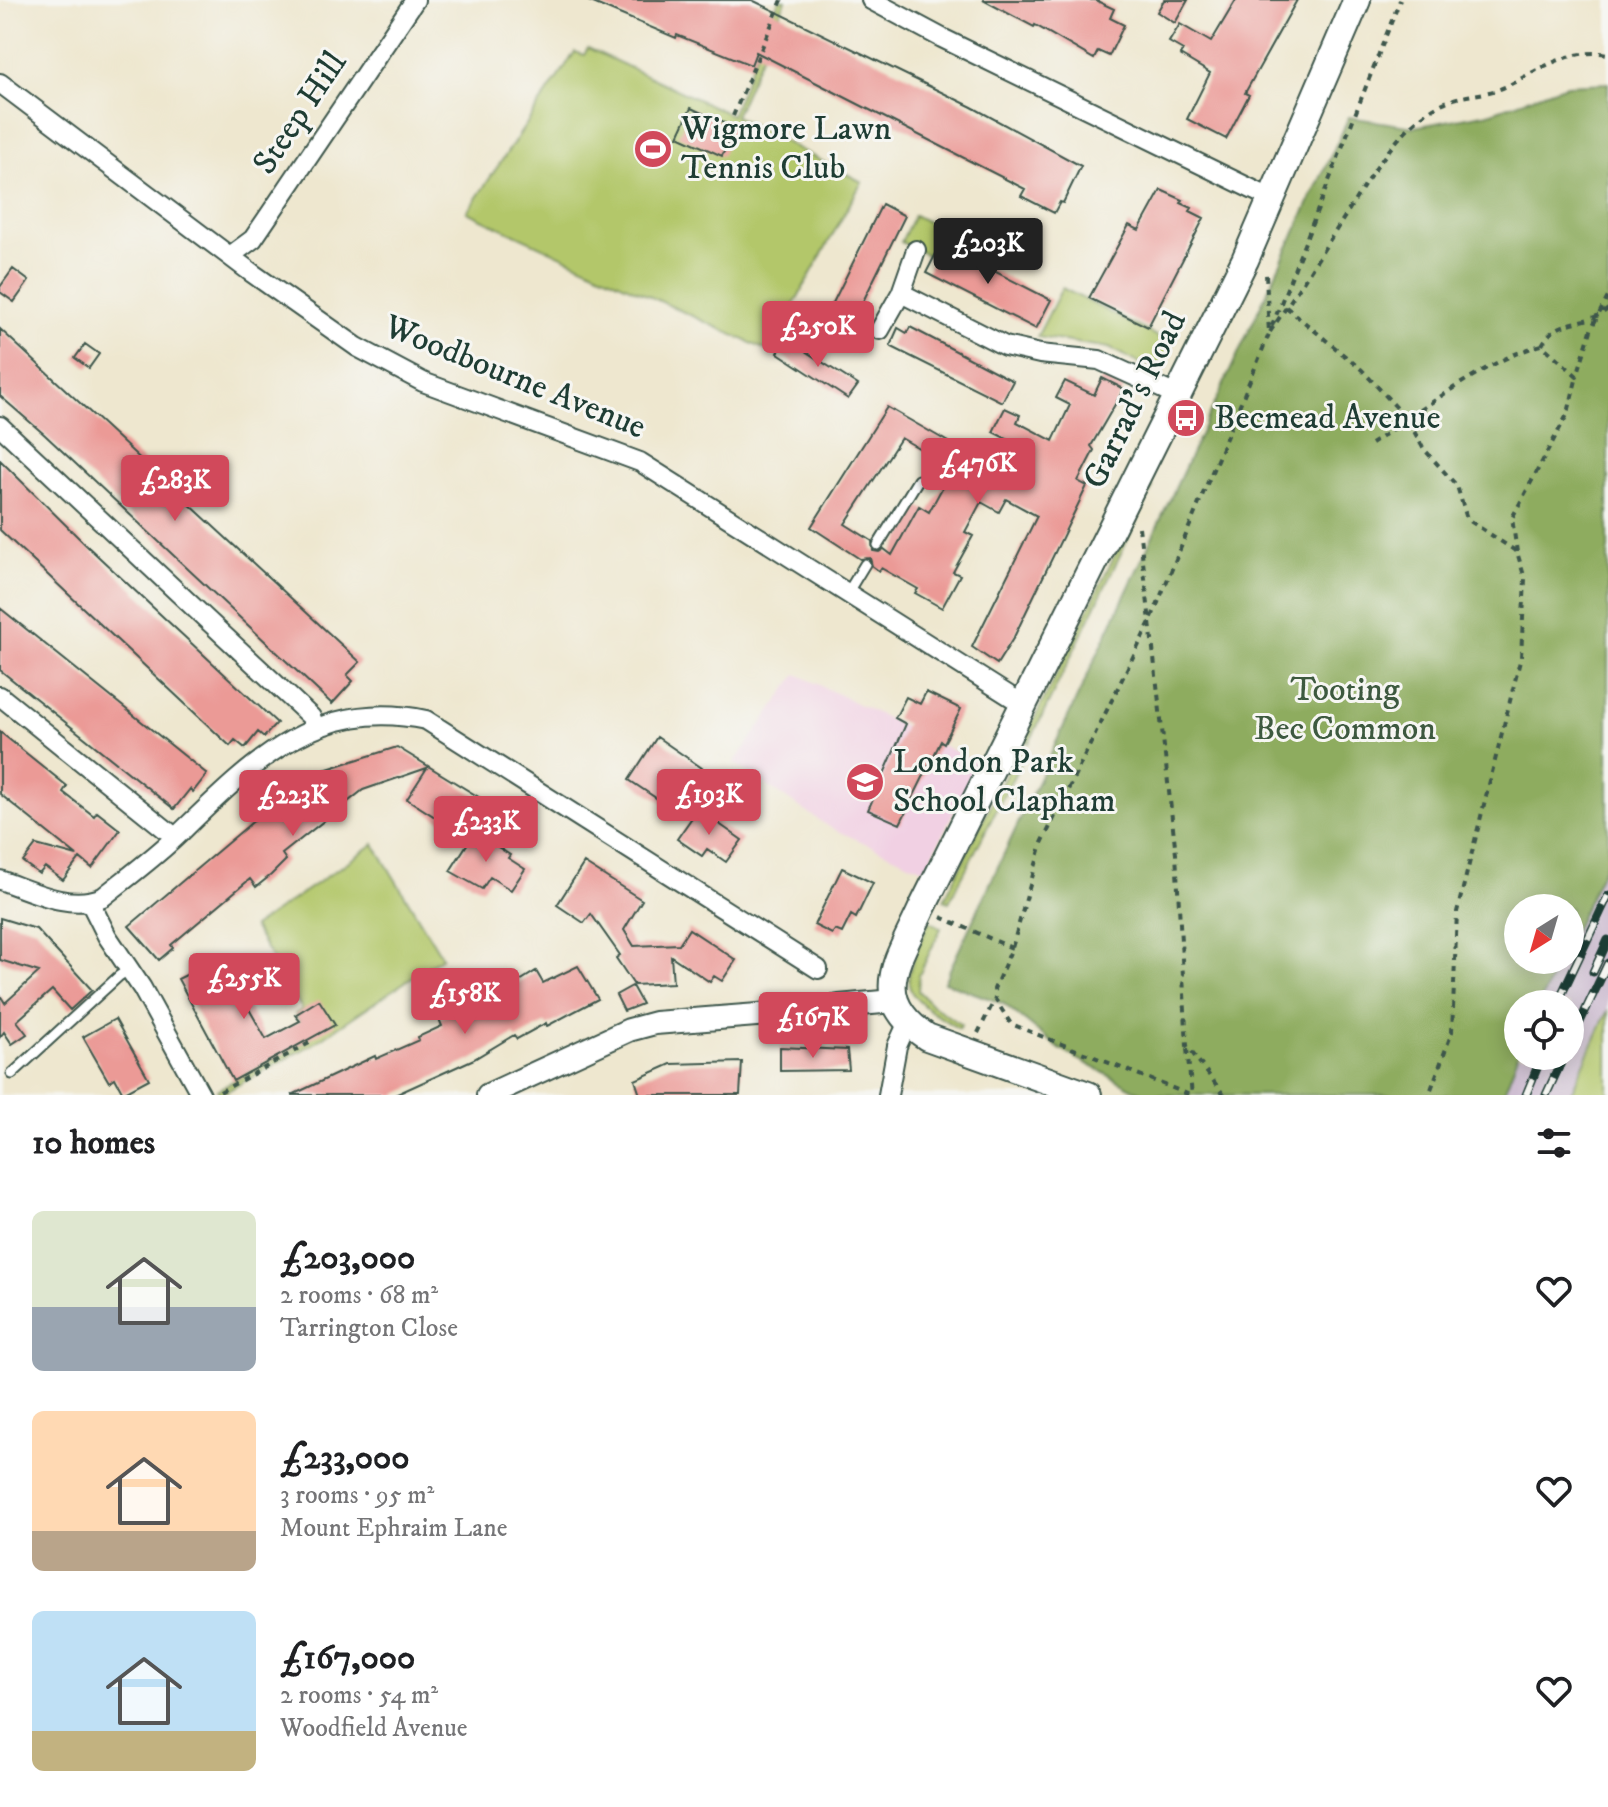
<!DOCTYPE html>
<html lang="en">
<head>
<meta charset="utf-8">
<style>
	:root { --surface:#fff; --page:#f2f2f2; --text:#202124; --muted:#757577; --accent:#d1495b }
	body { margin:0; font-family:"IM FELL DW Pica",serif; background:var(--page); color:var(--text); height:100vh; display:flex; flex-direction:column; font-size:30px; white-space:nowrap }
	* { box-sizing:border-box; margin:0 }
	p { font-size:26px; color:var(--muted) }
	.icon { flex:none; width:44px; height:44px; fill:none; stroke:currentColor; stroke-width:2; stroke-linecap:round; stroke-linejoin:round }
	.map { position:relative; height:1095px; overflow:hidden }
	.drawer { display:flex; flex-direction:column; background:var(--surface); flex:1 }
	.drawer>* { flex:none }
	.needle { width:52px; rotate:217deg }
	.tools { position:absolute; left:1504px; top:894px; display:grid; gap:16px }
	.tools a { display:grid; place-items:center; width:80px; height:80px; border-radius:50%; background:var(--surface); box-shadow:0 4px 20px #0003; font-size:40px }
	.price { position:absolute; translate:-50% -68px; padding:0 18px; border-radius:8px; background:var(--accent); color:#fff; font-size:26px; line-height:52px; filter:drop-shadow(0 2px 4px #0008) }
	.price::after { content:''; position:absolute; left:50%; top:48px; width:24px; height:18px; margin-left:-12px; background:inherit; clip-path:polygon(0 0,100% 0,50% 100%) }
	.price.active { background:#222; color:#fff }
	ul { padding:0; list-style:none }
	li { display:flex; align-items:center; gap:24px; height:200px; padding:0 32px }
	li span { display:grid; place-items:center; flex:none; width:224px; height:160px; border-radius:12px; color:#555 }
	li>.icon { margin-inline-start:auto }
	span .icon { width:96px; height:96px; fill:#fffc; stroke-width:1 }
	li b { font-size:34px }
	h2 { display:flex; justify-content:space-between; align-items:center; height:96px; padding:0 32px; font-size:34px }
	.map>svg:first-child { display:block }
	.built { fill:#f1d0e3 }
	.industrial { fill:#cebed1 }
	.green { fill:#b3c76b; stroke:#698250; stroke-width:2 }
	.forest { fill:#8eac5f; stroke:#56744a; stroke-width:2 }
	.building { fill:#eb9a96 }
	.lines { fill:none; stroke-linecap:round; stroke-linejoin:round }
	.service-casing { stroke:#3e564b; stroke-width:13 }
	.minor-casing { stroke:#3e564b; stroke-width:22 }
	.tertiary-casing { stroke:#3e564b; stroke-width:26 }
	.secondary-casing { stroke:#3e564b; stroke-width:30 }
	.path { stroke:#3e564b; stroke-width:4; stroke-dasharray:6 6; stroke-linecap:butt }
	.service { stroke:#fff; stroke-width:9 }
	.minor { stroke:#fff; stroke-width:18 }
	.tertiary { stroke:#fff; stroke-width:22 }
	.secondary { stroke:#fff; stroke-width:26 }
	.rail-casing { stroke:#1f3d34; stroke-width:9 }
	.rail { stroke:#f6f6f2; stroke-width:6; stroke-dasharray:18; stroke-linecap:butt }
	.labels { text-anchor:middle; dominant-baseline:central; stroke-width:6; stroke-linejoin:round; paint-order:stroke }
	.street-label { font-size:34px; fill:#1f3d34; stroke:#f6f6f2 }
	.poi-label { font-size:34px; fill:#1f3d34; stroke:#f6f6f2; text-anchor:start }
	.park-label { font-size:34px; fill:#3d593f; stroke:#f6f6f2 }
</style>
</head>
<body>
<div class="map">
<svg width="1608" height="1095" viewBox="0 0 1608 1095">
	<rect width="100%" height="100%" fill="#f6f6f2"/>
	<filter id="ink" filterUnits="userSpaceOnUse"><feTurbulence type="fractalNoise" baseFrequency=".0125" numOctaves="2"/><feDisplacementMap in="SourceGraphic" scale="16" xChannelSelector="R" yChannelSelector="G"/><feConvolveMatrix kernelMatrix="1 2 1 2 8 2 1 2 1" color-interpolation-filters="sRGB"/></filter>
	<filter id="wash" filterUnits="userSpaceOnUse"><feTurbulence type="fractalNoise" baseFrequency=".006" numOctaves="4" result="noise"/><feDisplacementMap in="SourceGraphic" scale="32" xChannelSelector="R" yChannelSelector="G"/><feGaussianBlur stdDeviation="1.8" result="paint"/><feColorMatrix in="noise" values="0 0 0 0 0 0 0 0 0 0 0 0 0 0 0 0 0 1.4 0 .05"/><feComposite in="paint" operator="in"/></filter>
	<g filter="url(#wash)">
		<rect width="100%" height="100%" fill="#eee7cf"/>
		<path class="built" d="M797 674 978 763 925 870 829 827 734 763Z"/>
		<path class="industrial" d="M1608 859V1010L1570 1095H1503L1518 1055 1570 1056V1004H1539L1560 960H1570V939Z"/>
		<path class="green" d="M779 0H786L735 116 862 182 768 351 467 212 575 52 584 55 588 48 731 115Z
			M914 215 943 230 929 256 901 242Z
			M1062 288 1172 344 1166 359 1158 364 1143 365 1109 348 1037 337Z
			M1149 486 1153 487 1029 743 1024 740Z
			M1018 750 1025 754 949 902 944 900Z
			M374 844 442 957 313 1044 220 1095 217 1090 310 1039 295 1014 302 1009 253 927Z
			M929 921 941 928 919 975 918 991 932 1005 961 1025 959 1029C893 989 902 988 929 921Z
			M1608 1010V1095H1570Z"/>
		<path class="forest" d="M1608 83V859L1570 939V908H1518V960H1560L1539 1004H1518V1055L1503 1095H1145L1061 1050 1004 1004 944 982 1349 117 1414 127 1489 113 1566 85Z"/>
		<g id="blocks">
			<path class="building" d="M586 0H752L972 107 1081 166 1063 203 1060 202 1054 213 1021 196 1025 189 756 52 751 65 677 35 676 38Z
				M983 0H1095L1114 9 1110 18 1124 25 1109 56 1098 51 1094 59 1035 25 1034 27Z
				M1164 0H1188L1175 23 1157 12Z
				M1236 0H1297L1245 93 1249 95 1226 139 1187 119 1210 73 1180 55 1183 50 1169 42 1180 24 1211 42Z
				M691 108 735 128 722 156 678 136Z
				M1161 190 1183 200 1181 203 1192 208 1190 211 1204 218 1148 327 1089 298 1129 225 1139 230Z
				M882 204 905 216 843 342 820 329Z
				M941 244 1051 300 1036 329 926 273Z
				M13 269 29 281 14 302 0 292V287Z
				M910 327 1013 381 1002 402 890 346 898 328 907 333Z
				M0 329 360 662 347 675 353 681 332 704 45 435 0 396Z
				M786 339 858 385 848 399 778 353Z
				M85 344 99 354 89 368 75 358Z
				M1102 378 1124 389 1091 446 1094 450 1078 481 1087 486 1014 637 997 664 972 647 1037 516 1006 499 999 512 981 502 965 532 973 536 953 572 960 575 942 608 915 593 918 589 881 568 879 571 872 566 870 558 860 559 811 527 887 407 957 447 947 464 901 438 845 524 872 541 873 551 879 552 884 549 892 555 919 506 929 512 954 466 989 485 992 480 1006 488 1027 449 993 432 1005 408 1020 415 1017 422 1053 441 1070 405 1056 398 1065 381 1094 395Z
				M0 460 86 545 277 723 264 737 258 732 245 748 235 740 230 746 0 530Z
				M0 608 207 774 193 792 190 789 174 809 0 670Z
				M926 692 961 709 944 743 941 741 900 824 868 810 906 724 895 718 906 697 920 704Z
				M0 732 67 786 63 792 94 816 97 812 120 830 92 868 80 858 63 880 45 867 39 874 23 862 36 845 77 856 0 794Z
				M657 737 702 768 674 810 629 780Z
				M397 747 482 799 460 833 407 799 427 768 363 790 282 854 286 860 271 875 256 887 250 879 171 945 173 948 159 960 129 926 263 813 321 771Z
				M698 809 742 840 726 862 707 849 702 856 677 839Z
				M475 832 510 855 508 858 525 869 511 890 490 877 482 889 450 871Z
				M584 863 642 900 624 930 634 946 679 944 689 929 736 960 722 981 714 976 710 982 671 956 673 983 634 985 616 958 620 955 591 914 584 923 557 905Z
				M842 868 873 883 856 918 851 915 842 933 835 930 832 934 814 925Z
				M0 918 36 929 92 990 70 1010 52 990 17 1021 27 1034 12 1044 4 1032 0 1037V995L5 1003 39 972 0 960Z
				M220 958 266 1039 300 1021 295 1015 319 1000 335 1025 233 1081 178 979Z
				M578 966 598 999 547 1026 546 1023 517 1039 514 1035 474 1059 395 1095H292L375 1056 376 1059 419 1040 418 1037 442 1026 439 1019 501 987 504 991 536 971 543 983Z
				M632 986 642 1004 624 1011 616 995Z
				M115 1019 149 1079 123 1093 115 1078 109 1082 83 1037Z
				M780 1047 847 1050 849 1070 780 1071Z
				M742 1062 740 1095H640L635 1080 671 1064Z"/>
		</g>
	</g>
	<g filter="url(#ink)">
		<use href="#blocks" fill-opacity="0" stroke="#3e564b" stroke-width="2"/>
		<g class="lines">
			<defs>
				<path id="service" d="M878 545 918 480
					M848 592 865 564
					M12 1074 119 976 131 968"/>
				<path id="minor" d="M871 0 942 38 1270 198
					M0 83 252 273 357 347 423 382 640 462 1024 705
					M230 256 253 239 415 0
					M901 293 1005 346 1040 354 1099 360 1176 395
					M880 330 901 293 916 250
					M0 426 311 717 316 728
					M0 696 175 837
					M0 880C32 891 69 911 103 897 128 877 155 857 178 835 250 765 316 696 426 720L818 969
					M90 902 107 936 142 988 201 1095
					M888 1095 897 1046 907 1024"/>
				<path id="tertiary" d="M488 1095 629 1030 655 1023 809 1011 839 1006 893 1001"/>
				<path id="secondary" d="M1088 1095 927 1037C867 997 899 960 922 908L1245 260 1357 0"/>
			</defs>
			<use href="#service" class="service-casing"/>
			<use href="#minor" class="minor-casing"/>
			<use href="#tertiary" class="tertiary-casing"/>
			<use href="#secondary" class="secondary-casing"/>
			<path class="path" d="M733 116 782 0
				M1286 307 1362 370 1408 420 1423 448 1457 486 1467 519 1517 552 1525 579 1521 657 1457 912 1452 1032 1429 1095
				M1272 326 1400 0
				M1270 332C1294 296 1317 260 1340 224 1365 185 1398 125 1441 104 1462 93 1487 97 1511 84 1541 68 1572 48 1608 54
				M1542 345C1557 316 1585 328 1608 309
				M1371 444C1420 412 1486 359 1542 345L1577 376 1592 327 1608 297
				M1139 527 1150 622 1042 843 1012 948 994 989 995 999 1011 1024 1190 1095
				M1517 552 1512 518 1568 413 1577 376
				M941 917 1012 948
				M978 1033 995 999
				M1187 1049 1192 1095
				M220 1092 311 1042
				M1224 1095 1187 1046 1176 854 1150 622 1269 334 1266 274"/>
			<use href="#service" class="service"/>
			<use href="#minor" class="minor"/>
			<use href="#tertiary" class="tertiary"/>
			<use href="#secondary" class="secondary"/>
			<defs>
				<path id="rail" d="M1593 972 1608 940
					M1557 1004 1608 896
					M1570 1043 1608 963
					M1526 1095 1542 1056
					M1546 1095 1564 1056"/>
			</defs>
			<use href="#rail" class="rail-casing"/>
			<use href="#rail" class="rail"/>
		</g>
	</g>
	<defs>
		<symbol id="stadium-disc" viewBox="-11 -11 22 22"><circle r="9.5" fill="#d1495b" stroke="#f6f6f2"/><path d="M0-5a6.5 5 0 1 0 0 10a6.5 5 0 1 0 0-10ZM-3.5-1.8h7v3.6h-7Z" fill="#fff"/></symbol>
		<symbol id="bus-disc" viewBox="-11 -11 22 22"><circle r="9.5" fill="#d1495b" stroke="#f6f6f2"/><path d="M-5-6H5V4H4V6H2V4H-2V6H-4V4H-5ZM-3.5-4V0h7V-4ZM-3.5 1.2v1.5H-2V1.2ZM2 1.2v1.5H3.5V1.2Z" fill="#fff"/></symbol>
		<symbol id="school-disc" viewBox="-11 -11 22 22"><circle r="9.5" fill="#d1495b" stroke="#f6f6f2"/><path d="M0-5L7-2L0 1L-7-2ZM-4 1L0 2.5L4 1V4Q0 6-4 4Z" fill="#fff"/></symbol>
	</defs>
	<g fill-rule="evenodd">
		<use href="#stadium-disc" x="631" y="127" width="44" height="44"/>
		<use href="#bus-disc" x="1164" y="396" width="44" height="44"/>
		<use href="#school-disc" x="843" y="760" width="44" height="44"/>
	</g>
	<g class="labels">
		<g class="street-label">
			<text transform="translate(300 113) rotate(-56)">Steep Hill</text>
			<text transform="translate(515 377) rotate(22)">Woodbourne Avenue</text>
			<text transform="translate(1135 400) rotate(-64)">Garrad's Road</text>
		</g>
		<g class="poi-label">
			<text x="681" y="129">Wigmore Lawn<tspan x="681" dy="39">Tennis Club</tspan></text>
			<text x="1214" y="418">Becmead Avenue</text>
			<text x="893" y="762">London Park<tspan x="893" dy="39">School Clapham</tspan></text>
		</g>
		<g class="park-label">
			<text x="1345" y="690">Tooting<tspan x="1345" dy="39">Bec Common</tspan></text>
		</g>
	</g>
</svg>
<div class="tools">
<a><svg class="needle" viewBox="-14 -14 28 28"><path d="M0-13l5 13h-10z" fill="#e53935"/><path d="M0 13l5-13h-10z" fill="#757577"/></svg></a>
<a><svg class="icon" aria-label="locate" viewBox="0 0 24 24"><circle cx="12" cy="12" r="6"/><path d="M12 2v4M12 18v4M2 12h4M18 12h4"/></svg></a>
</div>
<b class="price active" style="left:988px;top:286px">£203K</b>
<b class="price" style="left:818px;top:369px">£250K</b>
<b class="price" style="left:978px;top:506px">£476K</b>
<b class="price" style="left:175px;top:523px">£283K</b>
<b class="price" style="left:709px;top:837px">£193K</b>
<b class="price" style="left:293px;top:838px">£223K</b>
<b class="price" style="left:486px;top:864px">£233K</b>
<b class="price" style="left:244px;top:1021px">£255K</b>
<b class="price" style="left:465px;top:1036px">£158K</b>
<b class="price" style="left:813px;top:1060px">£167K</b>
</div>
<section class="drawer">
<h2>10 homes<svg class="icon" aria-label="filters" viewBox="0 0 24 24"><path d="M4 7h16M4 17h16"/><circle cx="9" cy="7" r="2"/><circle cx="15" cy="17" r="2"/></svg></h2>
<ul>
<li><span style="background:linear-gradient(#dfe7d0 60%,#9aa5b1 0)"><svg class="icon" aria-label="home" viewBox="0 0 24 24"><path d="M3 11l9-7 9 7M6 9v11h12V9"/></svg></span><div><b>£203,000</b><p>2 rooms · 68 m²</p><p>Tarrington Close</p></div><svg class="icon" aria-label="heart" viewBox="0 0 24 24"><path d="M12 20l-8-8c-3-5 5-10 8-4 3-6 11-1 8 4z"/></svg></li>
<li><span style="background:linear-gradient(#ffd9b3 75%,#b9a48a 0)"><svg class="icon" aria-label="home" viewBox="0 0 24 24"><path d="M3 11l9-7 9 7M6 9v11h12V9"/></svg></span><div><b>£233,000</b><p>3 rooms · 95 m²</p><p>Mount Ephraim Lane</p></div><svg class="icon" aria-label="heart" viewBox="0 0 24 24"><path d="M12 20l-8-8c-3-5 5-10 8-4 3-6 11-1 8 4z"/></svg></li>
<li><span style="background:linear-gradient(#bfe0f5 75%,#c2b280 0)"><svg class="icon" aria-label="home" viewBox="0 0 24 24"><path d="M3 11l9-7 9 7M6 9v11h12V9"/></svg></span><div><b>£167,000</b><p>2 rooms · 54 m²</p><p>Woodfield Avenue</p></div><svg class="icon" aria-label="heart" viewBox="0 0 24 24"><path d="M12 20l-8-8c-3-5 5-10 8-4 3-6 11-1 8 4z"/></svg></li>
</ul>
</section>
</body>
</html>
